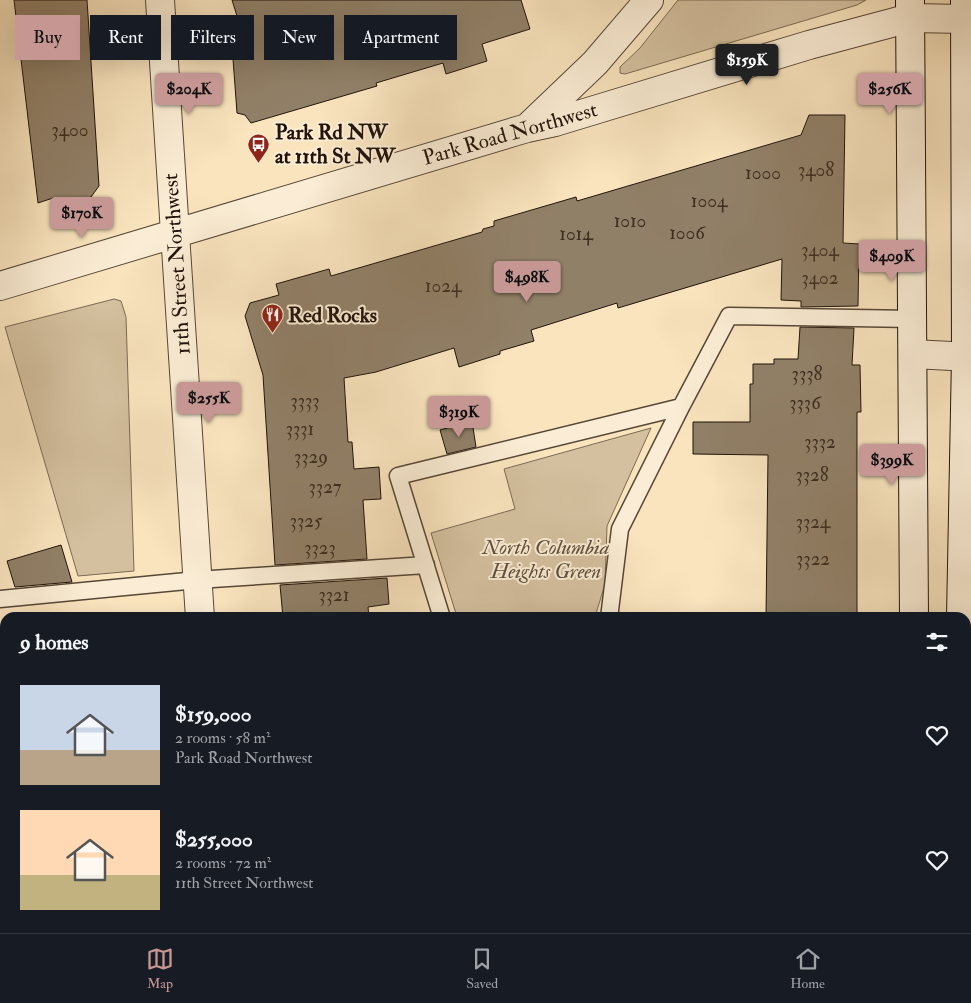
<!DOCTYPE html>
<html lang="en">
<head>
<meta charset="utf-8">
<style>
	:root { --surface:#171b24; --page:#20242c; --text:#f1f3f6; --muted:#9ea1a6; --line:#363941; --accent:#c59692 }
	body { margin:0; font-family:"IM FELL Double Pica",serif; background:var(--page); color:var(--text); height:100vh; display:flex; flex-direction:column; font-size:19px; white-space:nowrap }
	* { box-sizing:border-box; margin:0 }
	p { font-size:16px; color:var(--muted) }
	.icon { flex:none; width:28px; height:28px; fill:none; stroke:currentColor; stroke-width:2; stroke-linecap:round; stroke-linejoin:round }
	.map { position:relative; flex:1; overflow:hidden }
	.panel { position:absolute; left:0px; top:612px; width:971px; height:321px; display:flex; flex-direction:column; background:var(--surface); border-radius:15px 15px 0 0; box-shadow:0 5px 20px #0002 }
	.panel>* { flex:none }
	.hud { position:absolute; left:15px; top:15px; width:500px; height:45px; display:flex; gap:10px }
	.price { position:absolute; translate:-50% -42px; padding:0 11px; border-radius:5px; background:var(--accent); color:#111; font-size:16px; line-height:32px; filter:drop-shadow(0 1px 2px #0008) }
	.price::after { content:''; position:absolute; left:50%; top:30px; width:15px; height:11px; margin-left:-8px; background:inherit; clip-path:polygon(0 0,100% 0,50% 100%) }
	.price.selected { background:#222; color:#fff }
	ul { padding:0; list-style:none }
	li { display:flex; align-items:center; gap:15px; height:125px; padding:0 20px }
	li span { display:grid; place-items:center; flex:none; width:140px; height:100px; border-radius:0px; color:#555 }
	li>.icon { margin-inline-start:auto }
	span .icon { width:60px; height:60px; fill:#fffc; stroke-width:1 }
	li b { font-size:21px }
	h2 { display:flex; justify-content:space-between; align-items:center; height:60px; padding:0 20px; font-size:21px }
	.tag { padding:0 18px; border-radius:0px; background:var(--surface); box-shadow:0 5px 20px #0002; font-size:18px; line-height:45px }
	.tag.selected { background:var(--accent); color:#111 }
	.tabs { display:flex; justify-content:space-around; align-items:center; height:70px; border-top:1px solid var(--line); background:var(--surface); font-size:14px; color:var(--muted) }
	.tabs a { display:grid; justify-items:center; gap:2px }
	.tabs .selected { color:var(--accent) }
	.map>svg:first-child { display:block }
	.green { fill:#d4c09f; stroke:#7a6a54 }
	.building { fill:#918068; stroke:#21130a }
	.lines { fill:none; stroke-linecap:round; stroke-linejoin:round }
	.service-casing { stroke:#574737; stroke-width:19 }
	.minor-casing { stroke:#574737; stroke-width:30 }
	.tertiary-casing { stroke:#574737; stroke-width:30 }
	.secondary-casing { stroke:#21130a; stroke-width:30 }
	.service { stroke:#fbedd5; stroke-width:16 }
	.minor { stroke:#fbedd5; stroke-width:28 }
	.tertiary { stroke:#fbedd5; stroke-width:28 }
	.secondary { stroke:#fbedd5; stroke-width:28 }
	.labels { text-anchor:middle; dominant-baseline:central; stroke-width:4; stroke-linejoin:round; paint-order:stroke }
	.number-label { font-size:19px; fill:#3d2e22 }
	.poi-label { font-size:21px; font-weight:bold; fill:#21130a; stroke:#fbedd5; text-anchor:start }
	.street-label { font-size:21px; fill:#21130a; stroke:#fbedd5 }
	.park-label { font-size:21px; font-style:italic; fill:#60503e; stroke:#fbedd5 }
</style>
</head>
<body>
<div class="map">
<svg width="971" height="933" viewBox="0 0 971 933">
	<rect width="100%" height="100%" fill="#f9e4be"/>
	<filter id="stains"><feTurbulence type="fractalNoise" baseFrequency=".004" numOctaves="4"/><feColorMatrix values="0 0 0 0 .2 0 0 0 0 .09 0 0 0 0 .02 0 0 0 .5 -.17"/></filter>
	<radialGradient id="worn" r=".72"><stop offset=".6" stop-color="#630" stop-opacity="0"/><stop offset="1" stop-color="#630" stop-opacity=".3"/></radialGradient>
	<path class="green" d="M678 0H866L857 5 625 74 620 73V67L640 48Z
		M114 299 121 301 126 317 134 571 78 576 5 327Z
		M651 428 607 526 605 584 595 617H457L431 533 515 509 504 469Z"/>
	<path class="building" d="M14 0H87L99 186 91 197 56 208 53 198 38 203Z
		M232 0H521L530 29 482 44 487 61 446 74 443 63 376 83 377 86 251 123 245 115 237 113 231 32 241 29Z
		M809 115H845L843 243 859 244 858 306 801 307V301L781 300 782 259 618 308 617 303 531 330 534 341 500 351V354L459 367 454 348 376 372 344 378 348 442H352L354 469 379 467 381 499 363 500 367 559 275 565 263 375 245 316 250 303 279 295 276 284 329 269 331 276 482 232 483 229 494 226V221L576 197 577 201 801 135Z
		M800 327 854 328 852 365H860L861 412H857V618H766L768 455 693 454V422H750V384H753V364H774V359H798Z
		M472 421 476 447 447 454 440 430Z
		M61 545 72 582 15 587 7 561Z
		M387 578 389 604 368 607 369 618H283L280 585Z"/>
	<g class="lines">
		<defs>
			<path id="service" d="M0 599 197 580 426 565
				M442 618 398 476 681 407
				M609 618 620 529 681 407 729 316 914 319
				M672 933 673 929"/>
			<path id="minor" d="M160 0 175 233
				M913 354 971 357
				M0 917H5
				M101 929 136 933"/>
			<path id="tertiary" d="M527 128 595 63 649 0
				M175 233 200 618
				M0 286 527 128 555 122 809 45 910 18 965 19
				M219 929V933"/>
			<path id="secondary" d="M910 0 914 618
				M961 618 966 357 965 0
				M954 929V933
				M914 933V929"/>
		</defs>
		<use href="#service" class="service-casing"/>
		<use href="#minor" class="minor-casing"/>
		<use href="#tertiary" class="tertiary-casing"/>
		<use href="#secondary" class="secondary-casing"/>
		<use href="#service" class="service"/>
		<use href="#minor" class="minor"/>
		<use href="#tertiary" class="tertiary"/>
		<use href="#secondary" class="secondary"/>
	</g>
	<defs>
		<symbol id="bus-pin" viewBox="-11 -11 22 30"><path d="M0 17L-7.5 6A9.5 9.5 0 1 1 7.5 6Z" fill="#8f2418" stroke="#fbedd5"/><path d="M-5-6H5V4H4V6H2V4H-2V6H-4V4H-5ZM-3.5-4V0h7V-4ZM-3.5 1.2v1.5H-2V1.2ZM2 1.2v1.5H3.5V1.2Z" fill="#fff"/></symbol>
		<symbol id="restaurant-pin" viewBox="-11 -11 22 30"><path d="M0 17L-7.5 6A9.5 9.5 0 1 1 7.5 6Z" fill="#8f2418" stroke="#fbedd5"/><path d="M-5-6h1v4h1v-4h1v4h1v-4h1v5L-1.5 .5V6h-2V.5L-5-1ZM5-6V6H3V1.5H1.5Q1.5-4 5-6Z" fill="#fff"/></symbol>
	</defs>
	<g fill-rule="evenodd">
		<use href="#bus-pin" x="246" y="132" width="25" height="34"/>
		<use href="#restaurant-pin" x="260" y="302" width="25" height="34"/>
	</g>
	<g class="labels">
		<g class="number-label">
			<text x="70" y="130">3400</text>
			<text x="816" y="170">3408</text>
			<text x="763" y="173">1000</text>
			<text x="709" y="201">1004</text>
			<text x="630" y="221">1010</text>
			<text x="687" y="233">1006</text>
			<text x="576" y="234">1014</text>
			<text x="820" y="250">3404</text>
			<text x="820" y="278">3402</text>
			<text x="443" y="286">1024</text>
			<text x="807" y="374">3338</text>
			<text x="305" y="401">3333</text>
			<text x="805" y="403">3336</text>
			<text x="300" y="429">3331</text>
			<text x="820" y="442">3332</text>
			<text x="311" y="457">3329</text>
			<text x="812" y="475">3328</text>
			<text x="325" y="487">3327</text>
			<text x="306" y="521">3325</text>
			<text x="813" y="522">3324</text>
			<text x="320" y="548">3323</text>
			<text x="813" y="559">3322</text>
			<text x="334" y="595">3321</text>
		</g>
		<g class="poi-label">
			<text x="275" y="132">Park Rd NW<tspan x="275" dy="24">at 11th St NW</tspan></text>
			<text x="288" y="315">Red Rocks</text>
		</g>
		<g class="street-label">
			<text transform="translate(510 134) rotate(-16)">Park Road Northwest</text>
			<text transform="translate(177 264) rotate(-94)">11th Street Northwest</text>
		</g>
		<g class="park-label">
			<text x="546" y="547">North Columbia<tspan x="546" dy="24">Heights Green</tspan></text>
		</g>
	</g>
	<rect width="100%" height="100%" filter="url(#stains)"/>
	<rect width="100%" height="100%" fill="url(#worn)"/>
</svg>
<b class="price selected" style="left:747px;top:86px">$159K</b>
<b class="price" style="left:189px;top:115px">$204K</b>
<b class="price" style="left:890px;top:115px">$256K</b>
<b class="price" style="left:82px;top:239px">$170K</b>
<b class="price" style="left:892px;top:282px">$409K</b>
<b class="price" style="left:527px;top:303px">$498K</b>
<b class="price" style="left:209px;top:424px">$255K</b>
<b class="price" style="left:459px;top:438px">$319K</b>
<b class="price" style="left:892px;top:486px">$399K</b>
<div class="hud">
<a class="tag selected">Buy</a>
<a class="tag">Rent</a>
<a class="tag">Filters</a>
<a class="tag">New</a>
<a class="tag">Apartment</a>
</div>
<section class="panel">
<h2>9 homes<svg class="icon" aria-label="filters" viewBox="0 0 24 24"><path d="M4 7h16M4 17h16"/><circle cx="9" cy="7" r="2"/><circle cx="15" cy="17" r="2"/></svg></h2>
<ul>
<li><span style="background:linear-gradient(#c9d6e8 65%,#b9a48a 0)"><svg class="icon" aria-label="home" viewBox="0 0 24 24"><path d="M3 11l9-7 9 7M6 9v11h12V9"/></svg></span><div><b>$159,000</b><p>2 rooms · 58 m²</p><p>Park Road Northwest</p></div><svg class="icon" aria-label="heart" viewBox="0 0 24 24"><path d="M12 20l-8-8c-3-5 5-10 8-4 3-6 11-1 8 4z"/></svg></li>
<li><span style="background:linear-gradient(#ffd9b3 65%,#c2b280 0)"><svg class="icon" aria-label="home" viewBox="0 0 24 24"><path d="M3 11l9-7 9 7M6 9v11h12V9"/></svg></span><div><b>$255,000</b><p>2 rooms · 72 m²</p><p>11th Street Northwest</p></div><svg class="icon" aria-label="heart" viewBox="0 0 24 24"><path d="M12 20l-8-8c-3-5 5-10 8-4 3-6 11-1 8 4z"/></svg></li>
</ul>
</section>
</div>
<nav class="tabs">
<a class="selected"><svg class="icon" aria-label="map" viewBox="0 0 24 24"><path d="M3 6l6-2 6 2 6-2v14l-6 2-6-2-6 2zM9 4v14M15 6v14"/></svg>Map</a>
<a><svg class="icon" aria-label="saved" viewBox="0 0 24 24"><path d="M7 4h10v16l-5-4-5 4z"/></svg>Saved</a>
<a><svg class="icon" aria-label="home" viewBox="0 0 24 24"><path d="M3 11l9-7 9 7M6 9v11h12V9"/></svg>Home</a>
</nav>
</body>
</html>
